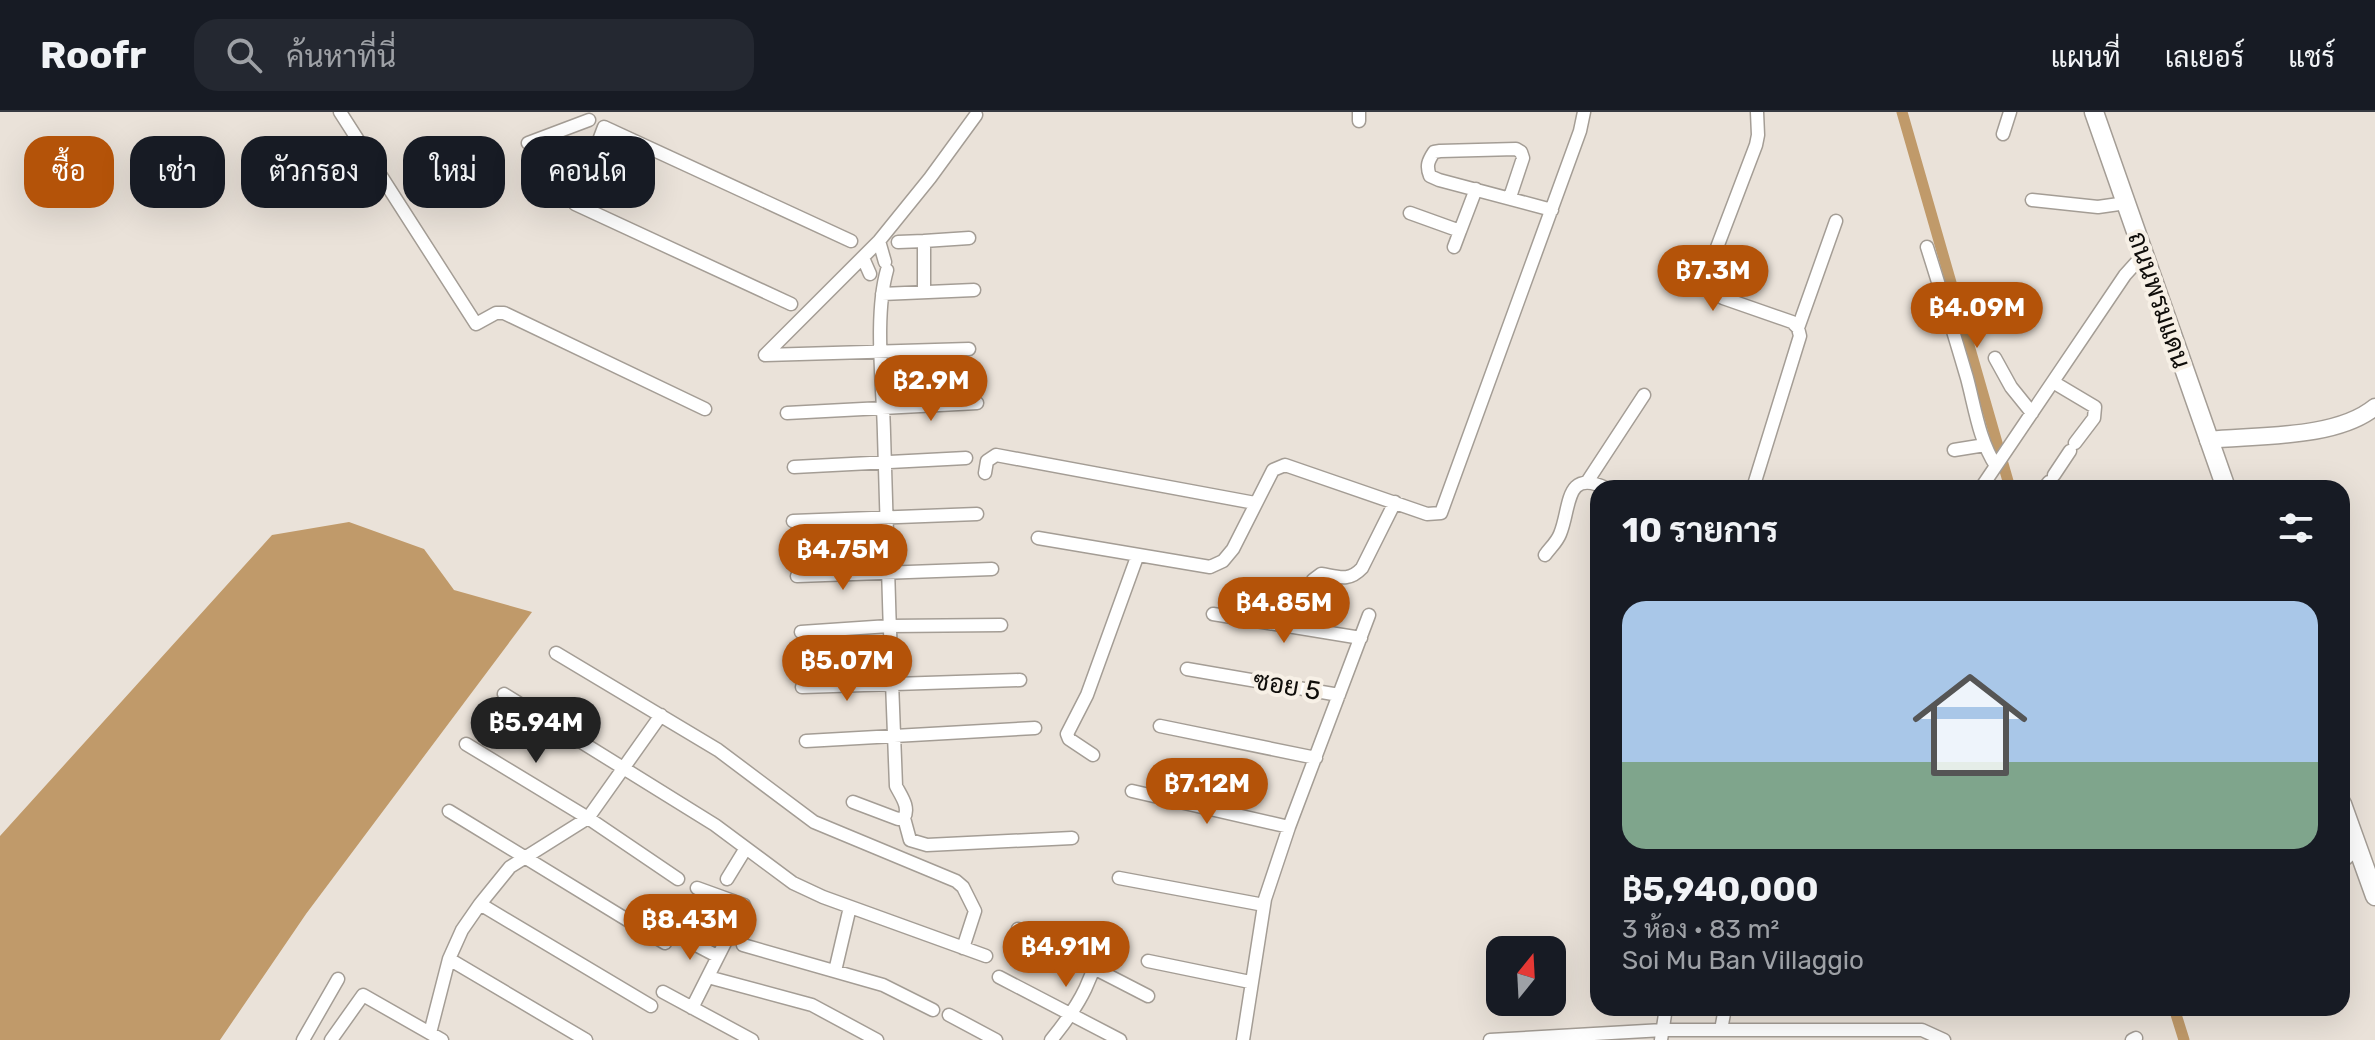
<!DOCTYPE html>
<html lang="th">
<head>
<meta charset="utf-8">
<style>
	:root { --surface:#171b24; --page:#242831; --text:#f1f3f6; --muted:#9ea1a6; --line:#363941; --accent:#b45309 }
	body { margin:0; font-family:Rubik,Sarabun,sans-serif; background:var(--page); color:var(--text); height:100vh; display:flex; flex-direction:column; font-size:30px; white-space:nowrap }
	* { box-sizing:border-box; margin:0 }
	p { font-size:26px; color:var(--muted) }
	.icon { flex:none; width:44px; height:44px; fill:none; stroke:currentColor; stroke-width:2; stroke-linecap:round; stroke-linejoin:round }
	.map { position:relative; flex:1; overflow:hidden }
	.panel { position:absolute; left:1590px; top:368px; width:760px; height:536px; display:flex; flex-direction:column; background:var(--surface); border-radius:24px; box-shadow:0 8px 32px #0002 }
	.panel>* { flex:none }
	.top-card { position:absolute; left:24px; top:24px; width:760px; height:72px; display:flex; gap:16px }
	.needle { width:52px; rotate:18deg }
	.controls { position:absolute; left:1486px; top:824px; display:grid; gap:16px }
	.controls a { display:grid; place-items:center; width:80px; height:80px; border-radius:16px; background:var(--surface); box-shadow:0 8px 32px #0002; font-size:40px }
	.price { position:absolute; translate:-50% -68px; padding:0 18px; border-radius:28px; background:var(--accent); color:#fff; font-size:26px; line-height:52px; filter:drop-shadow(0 2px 4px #0008) }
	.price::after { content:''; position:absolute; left:50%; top:48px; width:24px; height:18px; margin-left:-12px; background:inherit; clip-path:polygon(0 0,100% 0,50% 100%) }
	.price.on { background:#222; color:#fff }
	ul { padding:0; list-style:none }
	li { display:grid; align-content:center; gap:16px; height:424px; padding:0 32px }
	li span { display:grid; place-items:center; height:248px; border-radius:24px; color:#555 }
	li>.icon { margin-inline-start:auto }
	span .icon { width:144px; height:144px; fill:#fffc; stroke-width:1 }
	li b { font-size:34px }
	h2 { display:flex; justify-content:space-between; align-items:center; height:96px; padding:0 32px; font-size:34px }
	.chip { padding:0 28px; border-radius:24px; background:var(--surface); box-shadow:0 8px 32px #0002; font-size:28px; line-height:72px }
	.chip.on { background:var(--accent); color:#fff }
	header { display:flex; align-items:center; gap:48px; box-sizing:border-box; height:112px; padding:0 40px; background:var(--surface); border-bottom:2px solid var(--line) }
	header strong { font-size:38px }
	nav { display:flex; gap:44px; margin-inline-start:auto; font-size:28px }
	.search { width:560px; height:72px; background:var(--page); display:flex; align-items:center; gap:20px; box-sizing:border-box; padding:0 28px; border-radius:24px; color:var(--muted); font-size:30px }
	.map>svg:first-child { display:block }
	.water { fill:#c09a6a }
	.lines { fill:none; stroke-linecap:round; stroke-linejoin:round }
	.canal { stroke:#c09a6a; stroke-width:11 }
	.minor-casing { stroke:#a49d95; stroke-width:15 }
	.tertiary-casing { stroke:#a49d95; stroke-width:19 }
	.secondary-casing { stroke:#a49d95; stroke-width:21 }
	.minor { stroke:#fff; stroke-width:12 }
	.tertiary { stroke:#fff; stroke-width:16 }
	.secondary { stroke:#fff; stroke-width:18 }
	.labels { text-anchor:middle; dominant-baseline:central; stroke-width:8; stroke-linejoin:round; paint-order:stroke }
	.street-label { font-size:26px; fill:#0f0d0a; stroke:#f7f0e6 }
</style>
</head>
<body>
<header>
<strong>Roofr</strong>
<div class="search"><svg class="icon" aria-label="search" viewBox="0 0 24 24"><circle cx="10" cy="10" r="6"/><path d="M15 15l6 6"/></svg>ค้นหาที่นี่</div>
<nav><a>แผนที่</a><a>เลเยอร์</a><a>แชร์</a></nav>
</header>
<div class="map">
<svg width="2375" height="928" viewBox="0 0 2375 928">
	<rect width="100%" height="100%" fill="#eae2d9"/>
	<path class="water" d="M349 410 424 437 454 478 532 500 306 802 220 928H0V724L272 423Z"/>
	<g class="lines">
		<path class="canal" d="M1902 0 2010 376
			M2174 896 2184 928"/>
		<defs>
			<path id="minor" d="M340 0 476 212 496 201H504L705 297
				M1359 9V0
				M2003 22 2010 0
				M528 31 589 8
				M1510 85 1523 46 1521 40 1516 37 1440 39 1434 40C1428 49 1426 54 1430 64L1439 68 1552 98
				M2032 88 2098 95 2126 91
				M1410 101 1460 119 1476 77
				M879 129 885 150
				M898 130 924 129
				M1454 135 1460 119
				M1927 135C1941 179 1954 222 1967 266 1975 296 1979 328 1996 354
				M863 146 870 162
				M924 180V129L969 126
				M882 182 974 178
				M791 192 575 92 604 15 851 129
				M1798 216 1836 109
				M765 243 879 129 930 66 976 3
				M765 243 969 237
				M1995 246 2011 275 2032 301
				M2053 270 2095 295 2094 306 2075 331
				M787 301 977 291
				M1954 338 1985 333
				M794 355 966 346
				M985 361 987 349 996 343 1255 391
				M2054 363 2070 339
				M1587 370 1644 283
				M2045 375 2049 370
				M1753 376 1800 224 1798 216 1792 210 1723 186 1706 175 1713 146 1756 33 1758 23 1757 0
				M1981 376 2125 163 2144 142
				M793 409 977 402
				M1038 426 1210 455 1223 449 1233 437 1273 358 1285 353 1427 402 1441 401 1580 19 1584 0
				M1545 443C1550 436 1557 430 1560 422 1571 396 1564 356 1606 376
				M797 464 992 457
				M1309 479 1313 468 1321 462C1339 465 1349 470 1362 456L1395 390
				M1213 502 1361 526
				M801 520 889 514 1001 513
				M556 541 718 638 814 710 956 769 963 775 975 799 963 836
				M1187 557 1339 583
				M802 575 1020 568
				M504 582 715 713 793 771 823 785 986 844
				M1160 614 1316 646
				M806 629 1035 616
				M466 632 588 706 678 767
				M1093 643 1069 627 1067 622 1087 583 1137 445
				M1132 679 1289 715
				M853 690 898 707 904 706C910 695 901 684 896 674 891 557 887 439 884 322 883 273 874 204 887 158
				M449 699 665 831
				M904 706 910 728 927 733 1072 726
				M2342 750 2358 736
				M1119 766 1264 793
				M727 767 746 736
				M480 792 651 894
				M1018 817 1148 884
				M679 824 717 844
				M743 833 883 873 933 898
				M449 847 586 928
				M1148 849 1250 870
				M835 859 850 795
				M708 865 812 893 877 928
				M999 865 1120 928
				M663 880 752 928
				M692 896 744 793 697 776
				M949 903 996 928
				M1721 918 1725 896
				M430 921 449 847 462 818 480 792 510 755 588 706 661 603
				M303 928 338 867
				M331 928 363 883 442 928
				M1051 928C1079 894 1098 862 1101 817
				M1243 928 1265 787 1289 715 1369 503
				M1490 928 1663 918H1922L1944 928
				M1661 928 1666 896
				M2132 928 2136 926"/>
			<path id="tertiary" d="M2208 328C2258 323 2336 327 2375 295"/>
			<path id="secondary" d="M2094 0 2226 376
				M2342 692 2375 784"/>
		</defs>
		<use href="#minor" class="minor-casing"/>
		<use href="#tertiary" class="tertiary-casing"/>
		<use href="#secondary" class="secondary-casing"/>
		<use href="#minor" class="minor"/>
		<use href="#tertiary" class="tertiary"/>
		<use href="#secondary" class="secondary"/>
	</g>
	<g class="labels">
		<g class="street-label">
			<text transform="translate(2159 188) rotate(71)">ถนนพรมแดน</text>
			<text transform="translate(1287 574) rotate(10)">ซอย 5</text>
		</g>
	</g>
</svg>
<div class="controls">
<a><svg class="needle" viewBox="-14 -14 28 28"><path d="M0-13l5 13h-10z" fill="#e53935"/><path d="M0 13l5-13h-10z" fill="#9ea1a6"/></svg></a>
</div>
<b class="price" style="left:1713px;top:201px">฿7.3M</b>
<b class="price" style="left:1977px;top:238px">฿4.09M</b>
<b class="price" style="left:931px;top:311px">฿2.9M</b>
<b class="price" style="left:843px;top:480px">฿4.75M</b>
<b class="price" style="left:1284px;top:533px">฿4.85M</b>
<b class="price" style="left:847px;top:591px">฿5.07M</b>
<b class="price on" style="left:536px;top:653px">฿5.94M</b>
<b class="price" style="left:1207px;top:714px">฿7.12M</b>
<b class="price" style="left:690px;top:850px">฿8.43M</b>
<b class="price" style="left:1066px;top:877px">฿4.91M</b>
<div class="top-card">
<a class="chip on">ซื้อ</a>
<a class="chip">เช่า</a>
<a class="chip">ตัวกรอง</a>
<a class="chip">ใหม่</a>
<a class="chip">คอนโด</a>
</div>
<section class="panel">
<h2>10 รายการ<svg class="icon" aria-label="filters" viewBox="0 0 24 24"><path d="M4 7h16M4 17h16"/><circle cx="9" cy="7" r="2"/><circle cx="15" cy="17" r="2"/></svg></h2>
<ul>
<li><span style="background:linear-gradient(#a9c7e8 65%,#7fa58c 0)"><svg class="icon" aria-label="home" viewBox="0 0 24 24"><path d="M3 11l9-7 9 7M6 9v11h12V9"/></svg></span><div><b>฿5,940,000</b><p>3 ห้อง · 83 m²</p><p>Soi Mu Ban Villaggio</p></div></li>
</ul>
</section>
</div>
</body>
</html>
